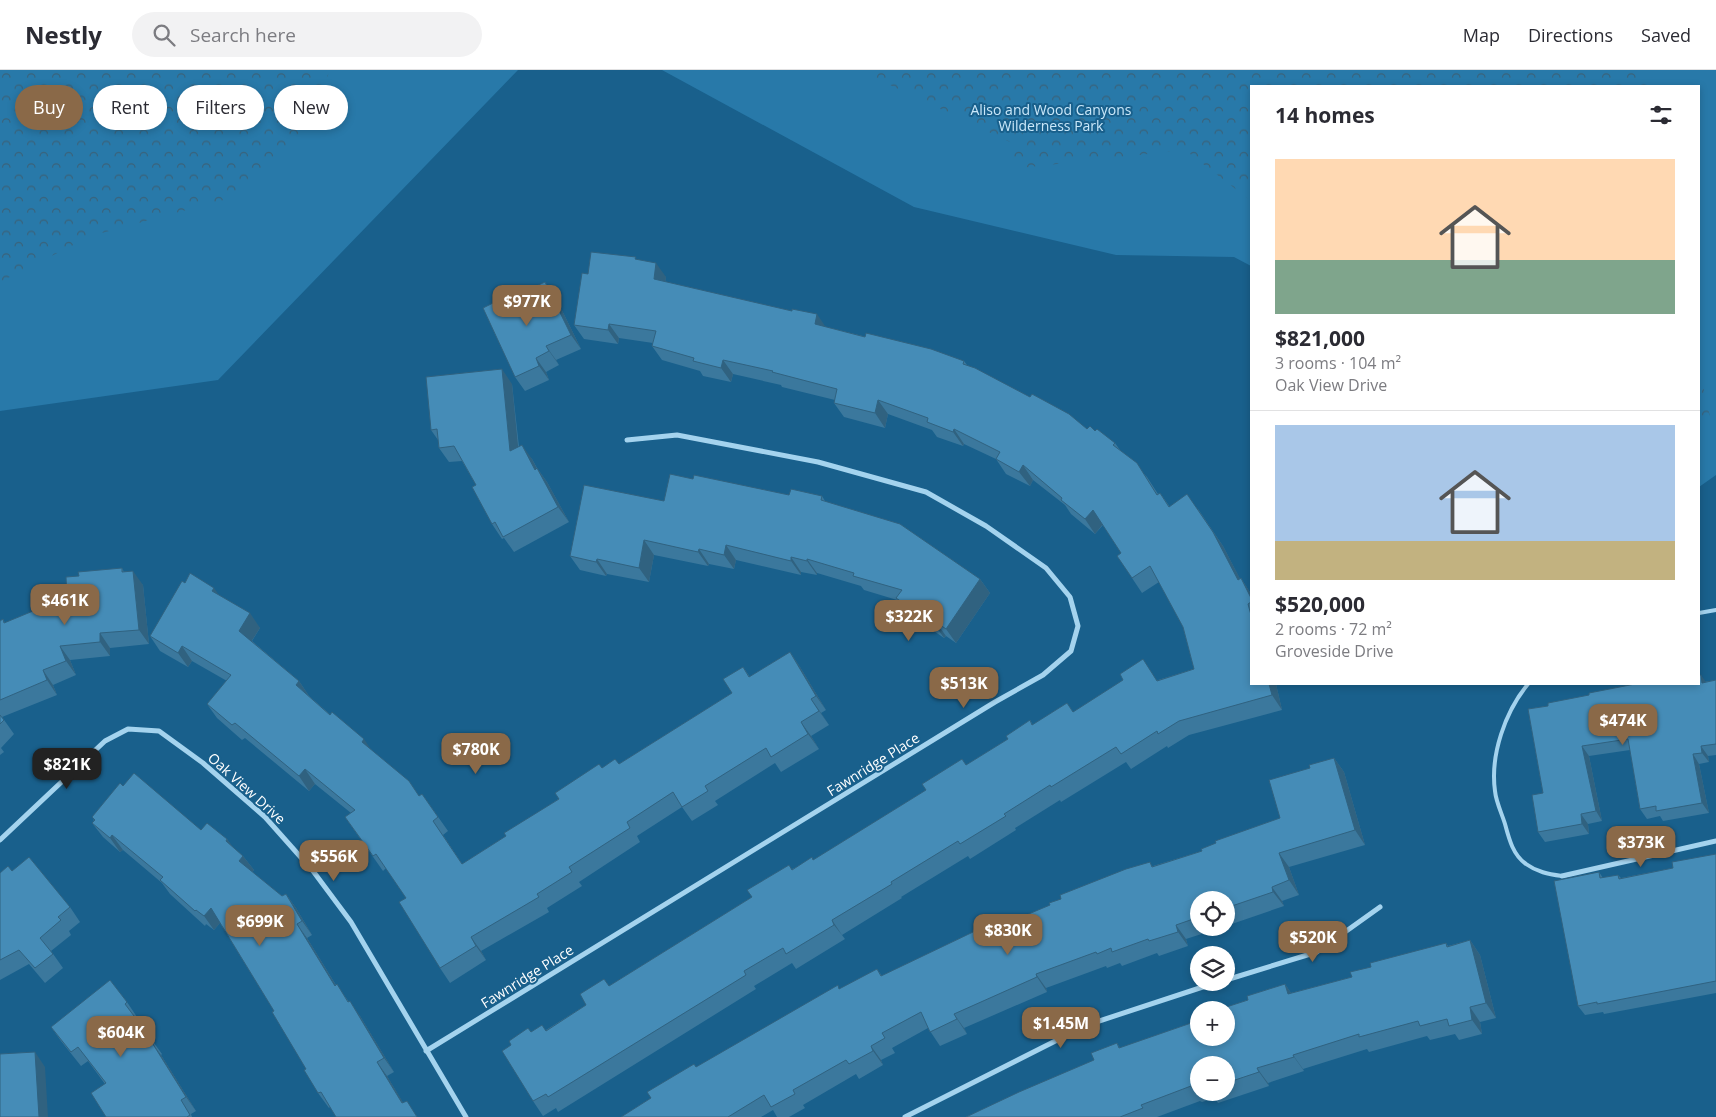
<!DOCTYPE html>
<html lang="en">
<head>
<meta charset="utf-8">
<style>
	:root { --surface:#fff; --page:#f2f2f3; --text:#2b2b33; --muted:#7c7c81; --line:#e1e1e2; --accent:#8a6948 }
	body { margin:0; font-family:"Open Sans",sans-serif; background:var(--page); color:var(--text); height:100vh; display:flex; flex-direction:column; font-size:19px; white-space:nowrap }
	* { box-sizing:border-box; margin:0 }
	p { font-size:16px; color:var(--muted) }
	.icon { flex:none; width:28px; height:28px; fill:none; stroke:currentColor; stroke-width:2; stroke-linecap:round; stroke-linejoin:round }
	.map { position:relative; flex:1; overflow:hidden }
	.side { position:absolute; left:1250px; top:15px; width:450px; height:600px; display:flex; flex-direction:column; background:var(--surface); border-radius:0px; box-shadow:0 2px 8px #0003 }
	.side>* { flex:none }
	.guide { position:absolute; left:15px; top:15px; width:475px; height:45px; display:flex; gap:10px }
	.fabs { position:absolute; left:1190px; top:821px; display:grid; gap:10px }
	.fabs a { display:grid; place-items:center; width:45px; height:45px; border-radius:50%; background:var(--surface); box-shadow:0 2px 8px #0003; font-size:25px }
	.price { position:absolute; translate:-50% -42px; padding:0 11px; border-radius:10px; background:var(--accent); color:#fff; font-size:16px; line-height:32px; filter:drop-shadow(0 1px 2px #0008) }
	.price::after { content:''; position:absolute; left:50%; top:30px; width:15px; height:11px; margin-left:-8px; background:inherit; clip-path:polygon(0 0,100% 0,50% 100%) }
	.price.selected { background:#222; color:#fff }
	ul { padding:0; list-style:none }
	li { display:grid; align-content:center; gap:10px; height:265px; padding:0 25px }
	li+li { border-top:1px solid var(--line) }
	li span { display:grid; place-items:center; height:155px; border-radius:0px; color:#555 }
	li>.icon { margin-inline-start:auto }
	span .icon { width:90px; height:90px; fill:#fffc; stroke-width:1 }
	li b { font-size:21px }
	h2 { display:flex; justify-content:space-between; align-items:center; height:60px; padding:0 25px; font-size:21px }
	.pill { padding:0 18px; border-radius:22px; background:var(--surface); box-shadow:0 2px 8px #0003; font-size:18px; line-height:45px }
	.pill.selected { background:var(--accent); color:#fff }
	header { display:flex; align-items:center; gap:30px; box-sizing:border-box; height:70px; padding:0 25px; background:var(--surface); border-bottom:1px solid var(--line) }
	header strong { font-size:24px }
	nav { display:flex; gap:28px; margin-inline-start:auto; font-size:18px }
	.search { width:350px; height:45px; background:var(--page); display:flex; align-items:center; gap:12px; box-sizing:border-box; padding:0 18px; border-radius:28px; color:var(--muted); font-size:19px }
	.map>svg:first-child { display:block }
	.grass { fill:#2879a9 }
	.park { fill:url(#park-crowns) }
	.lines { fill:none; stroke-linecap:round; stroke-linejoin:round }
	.lane { stroke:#a4d3ee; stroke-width:4 }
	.street { stroke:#a4d3ee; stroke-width:5 }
	.wall { fill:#3b789d; fill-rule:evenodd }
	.shaded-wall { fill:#306280 }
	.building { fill:#458cb7; stroke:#306280 }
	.labels { text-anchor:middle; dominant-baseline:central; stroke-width:4; stroke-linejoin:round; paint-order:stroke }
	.park-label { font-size:14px; fill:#cae8fa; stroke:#19608c }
	.street-label { font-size:14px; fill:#fff; stroke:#19608c }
</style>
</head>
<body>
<header>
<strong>Nestly</strong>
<div class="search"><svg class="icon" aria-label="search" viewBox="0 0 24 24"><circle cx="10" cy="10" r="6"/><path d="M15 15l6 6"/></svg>Search here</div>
<nav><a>Map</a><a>Directions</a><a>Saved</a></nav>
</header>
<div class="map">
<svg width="1716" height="1047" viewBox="0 0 1716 1047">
	<defs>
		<pattern id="park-crowns" width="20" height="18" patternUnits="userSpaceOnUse" patternTransform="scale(1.25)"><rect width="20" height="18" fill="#2879a9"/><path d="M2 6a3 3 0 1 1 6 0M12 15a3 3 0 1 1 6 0" fill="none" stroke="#3a627a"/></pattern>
	</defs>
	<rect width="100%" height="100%" fill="#19608c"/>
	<path class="grass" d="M0 0H518L218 310 0 341Z
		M662 0H1716V405L1699 417V16H1251V196L1234 187 1116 185 914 137Z"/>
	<path class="park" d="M0 0H330L306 57 238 126 91 166 0 212Z
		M858 0H1642L1655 10 1659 16H1251V131L1185 80 1011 99 1012 73Z
		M1699 299 1712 355 1699 361Z"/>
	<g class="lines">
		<path class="lane" d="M1699 543 1716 540
			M1528 614C1505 642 1490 685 1495 721 1496 732 1502 744 1505 754 1509 769 1513 785 1526 794 1537 802 1548 804 1562 806"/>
		<path class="street" d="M0 770 105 671 128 659 159 661 203 693 265 747 313 801 351 852 466 1047
			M1562 806 1716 771
			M1226 910 1317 882 1380 837
			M426 981 995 632 1043 605 1071 581 1078 556 1070 527 1046 498 986 456 926 422 818 392 677 365 627 370
			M905 1047 1087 955 1218 912"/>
	</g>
	<path class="wall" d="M637 190 666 207 665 212 826 257 964 291 967 295 1087 359 1095 361 1115 373 1120 380 1147 407 1158 424 1160 423 1170 437 1198 439 1223 476 1240 509 1241 508 1251 524V614H1276L1282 640 1189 665 1168 678 1167 676 1131 699 1126 692 1061 732 1060 730 1015 758 1016 760 970 789 968 786 901 827 902 828 842 865 845 869 796 899 792 893 754 916 756 919 558 1042 556 1038 543 1046 533 1031 531 962 546 960 586 935 604 909 609 916 752 827 792 799 814 790 926 720 962 689 966 695 1008 669 1030 650 1033 655 1067 633 1073 642 1158 610 1194 599 1183 557 1159 512 1142 523 1132 508 1121 483 1103 455 1095 464 1071 444 1065 435 1033 410 1030 416 1006 404 996 389 964 374 963 376 937 367 932 360 888 344 885 358 844 347 834 333 835 330 782 317 781 315 733 304 731 312 703 306 700 301 662 290 652 276 653 273 619 268 618 274 584 269 574 255 588 204Z
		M545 212 555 226 581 279 556 290 559 295 546 302 549 310 525 321 515 307 505 227 507 230Z
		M512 314 519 377 532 389 537 398 547 412 569 452 514 482 504 468 502 469 492 454 476 415 462 391 449 392 439 378 438 370 431 360Z
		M693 409 789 425 822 426 825 431 980 509 990 523 956 573 946 566 944 568 906 542 897 530 864 520 861 516 817 503V505L801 502V505L736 490 734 499 709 494 708 496 654 485 649 512 607 504 606 506 580 500 570 486 664 431Z
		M122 498 124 502 143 515 149 574 110 578V586L70 590 76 605 53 615 57 625 2 647 14 664 1 678 4 682 0 685V551L3 549 5 553 67 527 79 506Z
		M185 513 219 525 260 558 252 571 299 611 309 626 372 681 419 726 422 724 448 761 443 765 462 794 506 766 602 698 619 694 732 623 743 597 750 607 790 582 800 597 826 640 821 643 829 655 811 666 819 679 781 702 775 693 715 731 718 735 692 751 682 737 637 766 640 772 579 812 582 816 547 838 549 842 481 881 486 890 450 913 440 898 406 828 386 798 383 801 345 747 351 743 315 714 309 721 245 668 242 670 217 648 207 634 227 611 192 591 188 597 160 581 150 566Z
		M1716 610V685L1708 686 1709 692 1699 694 1709 743 1663 751 1660 746 1647 749 1640 739 1630 680 1589 686 1602 751 1588 754 1589 764 1545 772 1538 762 1543 723 1528 639Z
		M1334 688 1344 702 1365 775 1289 797 1299 825 1282 831 1284 836 1226 856V830H1199V858H1220L1186 869 1188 876 1159 886 1157 883 1122 896 1120 893 1107 898 1106 896 1046 918 1047 922 964 958 967 964 940 976 928 958 892 978 895 983 881 990 883 995 859 1009 856 1004 803 1035 805 1038 789 1047H777L773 1040 761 1047H621L651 1028 696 997 877 899 882 906 973 862 997 850 1001 855 1153 796 1202 781 1216 773 1280 748 1310 698Z
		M123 716 201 760 227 769 233 778 243 786 254 800 252 802 282 826 286 824 296 838 312 865 307 868 336 915 360 946 394 1002 387 1006 403 1033 418 1047 330 1037 329 1038 318 1023 306 999 274 941 220 853 214 860 206 854 205 856 170 824 162 813 123 780 120 782 103 767 92 753 94 750 92 747Z
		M1716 784V923L1604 944 1603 942 1585 945 1578 936 1599 802 1603 808 1618 805 1621 808 1673 798Z
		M12 801 70 837 80 852 69 861 71 865 51 881 63 898 45 913 29 894 0 910V803Z
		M1470 870 1480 885 1496 948 1480 952 1482 964 1459 970 1455 964 1430 970 1427 966 1369 982 1367 979 1303 999 1304 1001 1268 1013 1269 1016 1218 1033 1215 1028 1202 1032 1200 1031 1157 1047H966L1094 990 1117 973 1120 978 1194 952 1285 914 1291 923 1352 907 1371 897 1446 873 1448 876ZM1199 995H1226V1022H1199Z
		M127 932 137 947 136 948 162 984 161 985 196 1041 191 1044 192 1047H106L105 1014 88 991 81 996 61 971 51 957Z"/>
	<path class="shaded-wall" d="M656 193 666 207 664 224 654 209Z
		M545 212 555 226 581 279 571 265Z
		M817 244 827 259 815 254Z
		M609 254 619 268 618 274 608 260Z
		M546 276 556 290 559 295 549 281Z
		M536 288 546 302 549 310 539 296Z
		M723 290 733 304 731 312 721 298Z
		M502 299 512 314 520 396 510 381Z
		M878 330 888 344 885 358 875 343Z
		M954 359 964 374 963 376 953 362Z
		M522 375 532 389 545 414 535 400Z
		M1023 395 1033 410 1030 416 1019 402Z
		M537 398 547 412 569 452 558 437Z
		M1187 424 1223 476 1248 524 1238 510Z
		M1093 440 1103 454 1095 464 1085 449Z
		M644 470 654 485 649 512 639 498Z
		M726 475 736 490 734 499 724 485Z
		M699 479 709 494 708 496 698 482Z
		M791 487 801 502V505L791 491Z
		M597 489 607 504 606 506 596 492Z
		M807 489 817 503V505L807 491Z
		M133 501 143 515 149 574 139 560Z
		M1241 508 1251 524V528Z
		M980 509 990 523 956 573 946 559Z
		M214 518 224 532 212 521Z
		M250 543 260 558 249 575 239 561Z
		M936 552 946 566 944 568 934 554Z
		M100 563 110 578V586L100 572Z
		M60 576 70 590 76 605 66 591Z
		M182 576 192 591 188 597 178 583Z
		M790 582 800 597 826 640 816 626Z
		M43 600 53 615 57 625 47 610Z
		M1701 605 1708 615 1702 613Z
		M299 611 309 626 296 615Z
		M1269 614H1276L1282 640 1272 625Z
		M811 629 821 643 829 655 819 641Z
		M801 652 811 666 819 679 808 664Z
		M364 669 374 684 362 672Z
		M1582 676 1589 686 1602 751 1596 741Z
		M1701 676 1708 686 1709 692 1702 683Z
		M1693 684 1699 694 1709 743 1702 733Z
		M1334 688 1344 702 1365 775 1355 760Z
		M305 699 315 714 309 721 299 706Z
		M1581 744 1588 754 1589 764 1582 754Z
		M112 765 123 780 120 782 110 768Z
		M227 769 238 784 226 771Z
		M1279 783 1289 797 1299 825 1289 810Z
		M243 786 254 800 249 806 239 791Z
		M1272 817 1282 831 1284 836 1273 822Z
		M286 824 296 838 312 865 302 851Z
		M211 838 221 852 214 860 204 846Z
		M832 850 842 865 845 869 834 855Z
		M297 854 307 868 345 930 335 916Z
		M1176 855 1186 869 1188 876 1178 862Z
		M471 867 481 881 486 890 476 876Z
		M1470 870 1480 885 1496 948 1486 933Z
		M1036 904 1046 918 1047 922 1037 907Z
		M1285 914 1295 929 1288 924Z
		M350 931 360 946 394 1002 384 988Z
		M1470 937 1480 952 1482 964 1472 950Z
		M954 944 964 958 967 964 957 949Z
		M151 971 161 985 196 1041 186 1027Z
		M871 976 881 990 883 995 873 981Z
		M35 982 45 997 48 1047H39Z
		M1293 985 1303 999 1304 1001 1294 987Z
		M377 992 387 1006 412 1047 402 1033Z
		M1257 998 1268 1013 1269 1016 1259 1002Z"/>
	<path class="building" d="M591 182 636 187 635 189 656 193 654 209 792 241V239L817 244 815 254 865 267 866 263 931 279 964 291 963 294 975 298 1030 327 1032 324 1069 344 1087 359 1090 356 1095 361 1097 359 1115 373 1113 375 1137 393 1157 425 1160 423 1169 437 1187 424 1213 462 1238 510 1241 508 1251 528V532L1248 534 1251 545V614H1269L1272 625 1179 651 1158 664 1157 661 1121 684 1116 677 1051 717 1050 715 1004 744 1006 746 960 774 958 771 891 812 892 814 832 850 834 855 786 884 783 878 744 901 746 905 548 1027 546 1024 533 1031 502 981 511 975 509 971 528 958 531 962 542 955 546 961 586 935 580 924 604 909 609 916 752 827 747 820 789 795 792 800 812 787 813 790 926 720 922 714 962 689 966 695 1008 669 1006 666 1030 650 1032 655 1067 633 1073 642 1123 610 1120 604 1143 589 1157 611 1194 599 1183 557 1150 496 1132 508 1117 486 1121 483 1093 440 1085 449 1061 430 1062 428 1023 395 1019 402 996 389 1000 382 954 359 953 362 927 352 928 348 878 330 875 343 834 333 837 319 772 302 773 301 723 290 721 298 693 291 694 288 652 276 656 261 609 254 608 260 574 255 582 203 588 204Z
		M545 212 571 265 546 276 549 281 536 288 539 296 515 307 483 238 505 227 506 230Z
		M502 299 510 381 522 375 535 400 537 398 558 437 503 467 495 452 492 454 472 417 476 415 454 376 439 378 437 359 431 360 426 307Z
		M670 404 693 409 694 405 789 425 791 419 822 426 821 430 900 454 980 509 946 559 936 552 934 554 896 528 902 520 853 506 854 503 807 489V491L791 487V491L726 475 724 485 699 479 698 482 644 470 639 498 597 489 596 492 570 486 584 415 664 431Z
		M122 498V502L133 501 139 560 100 563V572L60 576 66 591 43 600 47 610 0 630V551L3 549 4 553 67 527 66 507 79 506 78 502Z
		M190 503 214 518 212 521 250 543 239 561 299 611 296 615 330 645 332 642 364 669 362 672 409 711 419 726 422 724 438 747 433 751 462 794 506 766 504 763 559 729 555 723 599 694 602 698 615 689 619 694 732 623 723 609 743 597 749 607 790 582 816 626 811 629 819 641 801 652 808 664 771 687 766 678 705 716 708 721 682 737 673 722 627 752 630 758 569 797 572 802 537 824 539 827 471 867 476 876 440 898 399 832 406 828 376 784 373 786 345 747 355 740 305 699 299 706 235 653 232 655 207 634 231 605 182 576 178 583 150 566 182 511 185 513Z
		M1699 605H1701L1702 613 1716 610V674L1701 676 1702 683 1693 684 1702 733 1656 741V736L1640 739 1628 669 1582 676 1596 741 1581 744 1582 754 1538 762 1532 725 1543 723 1528 639 1548 636V633L1589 625V623L1635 614H1699Z
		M0 645 4 650 0 654Z
		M1334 688 1355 760 1279 783 1289 810 1272 817 1273 822 1226 838V830H1199V847L1176 855 1178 862 1149 871 1148 869 1112 882 1111 878 1097 884 1096 882 1036 904 1037 907 954 944 957 949 930 962 921 942 882 963 885 968 871 976 873 981 849 994 846 990 793 1020 795 1024 771 1037 764 1025 728 1047H621L651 1028 647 1022 694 994 696 997 838 915 839 919 877 899 881 906 973 862V860L997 850 1000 856 1050 835 1049 833 1061 829 1060 825 1126 799 1150 792 1152 797 1202 781 1201 779 1216 773 1215 771 1280 748 1269 710 1310 698 1309 695Z
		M134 703 201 760 207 753 227 769 226 771 243 786 239 791 282 826 286 824 302 851 297 854 335 916 337 914 348 932 350 931 384 988 377 992 402 1033 407 1031 417 1047H336L321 1022 318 1023 304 1000 306 999 272 942 274 941 211 838 204 846 196 840 195 841 160 810 163 807 112 765 110 768 92 753 95 750 92 747 120 713 123 716Z
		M1716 784V911L1597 934V932L1578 936 1554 811 1599 802 1600 808 1618 805 1619 809 1673 798 1672 792Z
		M29 787 70 837 58 847 61 850 40 868 53 884 35 898 19 880 0 890V803L8 796 12 801Z
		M1470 870 1486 933 1470 937 1472 950 1449 956 1447 949 1420 956 1418 951 1359 967V964L1293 985 1294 987 1257 998 1259 1002 1226 1013V995H1199V1016L1192 1018 1191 1016 1141 1035 1143 1038 1120 1047H966L1019 1022 1094 990 1091 983 1117 973 1119 978 1194 952 1193 948 1199 946V968H1226V940H1217L1248 930 1247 926 1285 914 1288 924 1352 907 1350 902 1371 897 1370 893 1446 873 1447 877Z
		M110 910 127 932 125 934 152 970 151 971 186 1027 181 1030 190 1045 187 1047H106L91 1023 106 1013 78 977 71 982 51 957Z
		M35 982 39 1047H0V984Z"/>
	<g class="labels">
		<g class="park-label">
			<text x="1051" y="39">Aliso and Wood Canyons<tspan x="1051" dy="16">Wilderness Park</tspan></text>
		</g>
		<g class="street-label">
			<text transform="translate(873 694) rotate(-32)">Fawnridge Place</text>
			<text transform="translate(247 718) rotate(42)">Oak View Drive</text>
			<text transform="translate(527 906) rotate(-32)">Fawnridge Place</text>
		</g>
	</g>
</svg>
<div class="fabs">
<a><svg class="icon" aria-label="locate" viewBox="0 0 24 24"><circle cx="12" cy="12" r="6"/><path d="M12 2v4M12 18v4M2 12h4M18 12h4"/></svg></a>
<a><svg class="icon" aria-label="layers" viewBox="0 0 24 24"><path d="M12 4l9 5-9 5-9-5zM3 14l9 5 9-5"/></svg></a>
<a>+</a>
<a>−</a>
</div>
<b class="price" style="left:527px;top:257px">$977K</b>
<b class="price" style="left:65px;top:556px">$461K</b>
<b class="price" style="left:909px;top:572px">$322K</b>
<b class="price" style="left:964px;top:639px">$513K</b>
<b class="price" style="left:1623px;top:676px">$474K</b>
<b class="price" style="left:476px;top:705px">$780K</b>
<b class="price selected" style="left:67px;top:720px">$821K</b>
<b class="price" style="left:1641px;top:798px">$373K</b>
<b class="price" style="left:334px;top:812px">$556K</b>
<b class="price" style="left:260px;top:877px">$699K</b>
<b class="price" style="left:1008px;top:886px">$830K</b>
<b class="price" style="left:1313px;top:893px">$520K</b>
<b class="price" style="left:1061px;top:979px">$1.45M</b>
<b class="price" style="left:121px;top:988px">$604K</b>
<div class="guide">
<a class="pill selected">Buy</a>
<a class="pill">Rent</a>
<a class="pill">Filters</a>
<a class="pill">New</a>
</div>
<section class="side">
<h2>14 homes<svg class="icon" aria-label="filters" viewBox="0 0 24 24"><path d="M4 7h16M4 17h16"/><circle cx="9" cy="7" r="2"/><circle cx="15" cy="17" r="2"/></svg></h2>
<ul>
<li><span style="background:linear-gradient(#ffd9b3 65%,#7fa58c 0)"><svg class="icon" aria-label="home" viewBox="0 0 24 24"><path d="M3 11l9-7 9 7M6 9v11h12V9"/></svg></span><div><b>$821,000</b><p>3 rooms · 104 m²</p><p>Oak View Drive</p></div></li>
<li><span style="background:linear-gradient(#a9c7e8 75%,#c2b280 0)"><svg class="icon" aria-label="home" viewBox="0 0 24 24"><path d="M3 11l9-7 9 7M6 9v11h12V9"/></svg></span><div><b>$520,000</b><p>2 rooms · 72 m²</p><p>Groveside Drive</p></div></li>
</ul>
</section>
</div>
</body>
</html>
